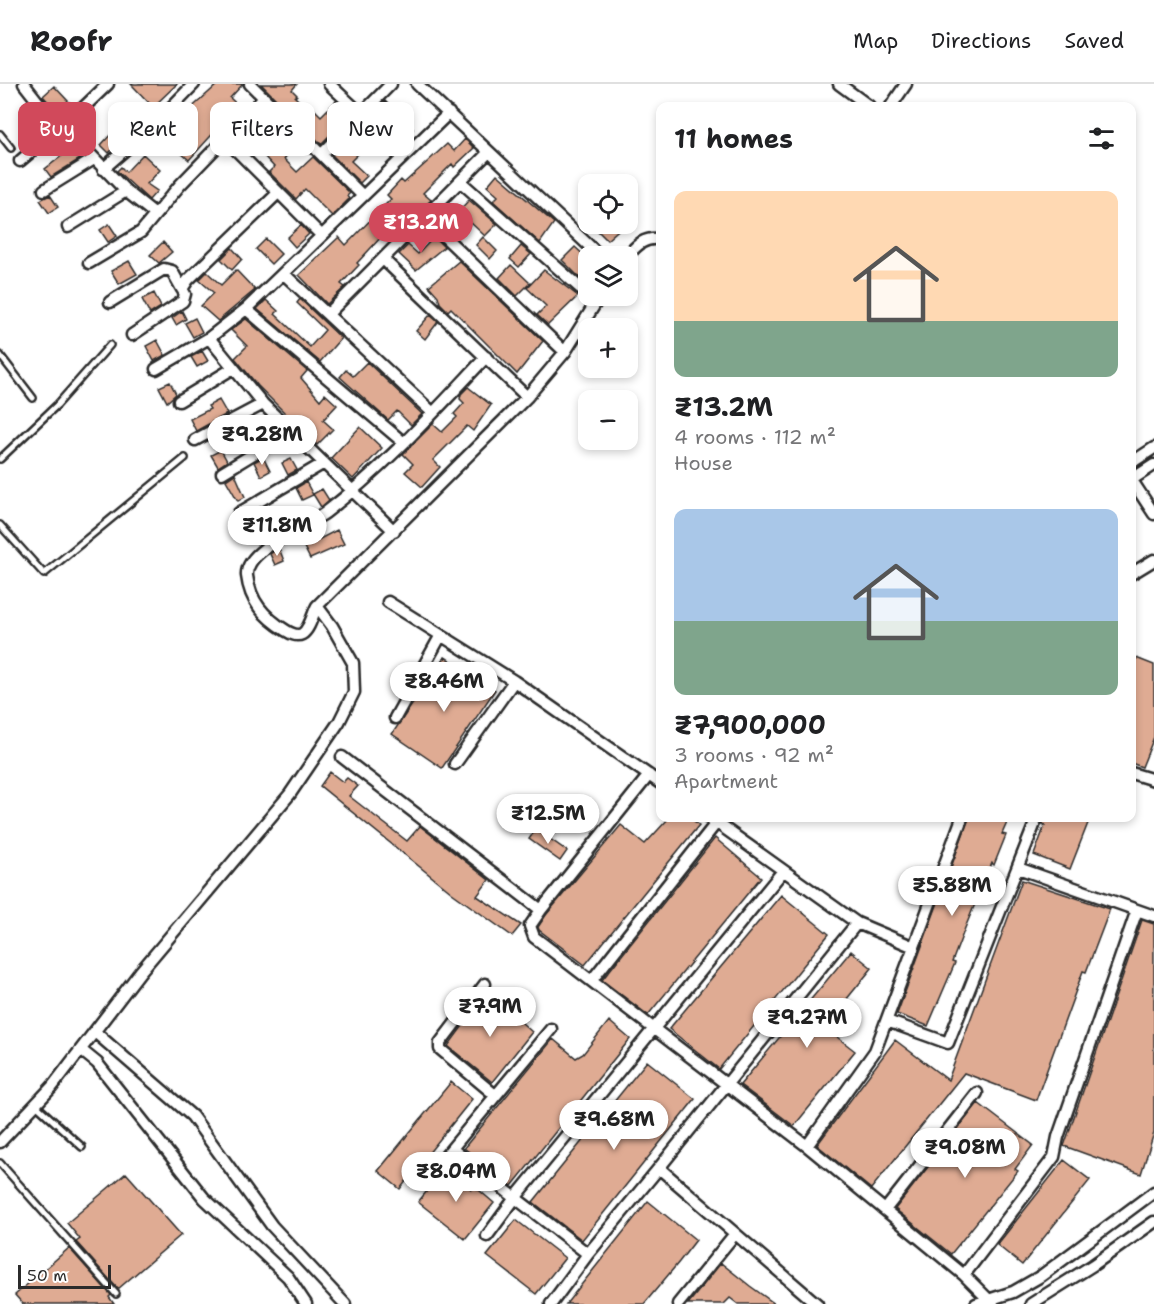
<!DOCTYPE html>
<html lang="en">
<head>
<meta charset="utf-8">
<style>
	:root { --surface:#fff; --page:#f6f6f6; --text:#202124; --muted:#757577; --line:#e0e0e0; --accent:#d1495b }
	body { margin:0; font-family:"Shantell Sans",sans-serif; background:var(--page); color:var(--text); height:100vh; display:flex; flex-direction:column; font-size:22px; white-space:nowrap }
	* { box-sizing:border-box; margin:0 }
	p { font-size:20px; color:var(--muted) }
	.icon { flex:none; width:33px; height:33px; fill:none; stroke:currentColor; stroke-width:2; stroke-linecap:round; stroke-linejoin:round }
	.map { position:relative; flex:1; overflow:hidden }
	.panel { position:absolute; left:656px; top:18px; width:480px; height:720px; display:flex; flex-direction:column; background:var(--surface); border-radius:12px; box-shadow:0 3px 9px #0003 }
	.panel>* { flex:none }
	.banner { position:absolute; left:18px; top:18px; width:548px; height:54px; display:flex; gap:12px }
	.controls { position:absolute; left:578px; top:90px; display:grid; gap:12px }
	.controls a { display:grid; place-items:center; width:60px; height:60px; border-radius:12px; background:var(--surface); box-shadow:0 3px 9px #0003; font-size:30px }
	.scale { position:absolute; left:18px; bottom:15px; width:93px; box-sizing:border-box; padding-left:6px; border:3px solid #2b2b2b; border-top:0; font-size:16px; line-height:21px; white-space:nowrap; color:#2b2b2b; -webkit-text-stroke:4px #fff; paint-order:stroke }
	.price { position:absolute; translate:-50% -51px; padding:0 14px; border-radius:21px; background:#fff; color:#222; font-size:20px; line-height:39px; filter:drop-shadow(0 2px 3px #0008) }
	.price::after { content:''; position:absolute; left:50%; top:36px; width:18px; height:14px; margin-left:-9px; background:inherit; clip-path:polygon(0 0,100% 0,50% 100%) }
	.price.on { background:var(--accent); color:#fff }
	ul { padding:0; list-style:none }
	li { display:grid; align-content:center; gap:12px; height:318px; padding:0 18px }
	li span { display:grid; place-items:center; height:186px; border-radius:12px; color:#555 }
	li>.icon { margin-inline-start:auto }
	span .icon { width:108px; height:108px; fill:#fffc; stroke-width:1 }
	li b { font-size:26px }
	h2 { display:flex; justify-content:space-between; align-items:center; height:72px; padding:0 18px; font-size:26px }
	.chip { padding:0 21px; border-radius:12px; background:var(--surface); box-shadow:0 3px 9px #0003; font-size:21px; line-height:54px }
	.chip.on { background:var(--accent); color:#fff }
	header { display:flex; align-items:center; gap:36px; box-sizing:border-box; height:84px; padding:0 30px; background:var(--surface); border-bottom:2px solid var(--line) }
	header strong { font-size:28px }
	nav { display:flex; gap:33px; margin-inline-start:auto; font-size:21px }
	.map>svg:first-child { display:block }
	.building { fill:#dfab93; stroke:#2b2b2b; stroke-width:1.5 }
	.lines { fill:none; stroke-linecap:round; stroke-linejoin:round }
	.service-casing { stroke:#2b2b2b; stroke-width:10 }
	.minor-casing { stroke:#2b2b2b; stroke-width:15 }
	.service { stroke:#fff; stroke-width:5 }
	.minor { stroke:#fff; stroke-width:10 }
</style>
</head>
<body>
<header>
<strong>Roofr</strong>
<nav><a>Map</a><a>Directions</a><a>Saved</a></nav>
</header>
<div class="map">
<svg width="1154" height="1220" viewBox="0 0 1154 1220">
	<rect width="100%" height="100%" fill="#fff"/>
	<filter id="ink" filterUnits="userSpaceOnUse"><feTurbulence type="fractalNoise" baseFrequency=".0167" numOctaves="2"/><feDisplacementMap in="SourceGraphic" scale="12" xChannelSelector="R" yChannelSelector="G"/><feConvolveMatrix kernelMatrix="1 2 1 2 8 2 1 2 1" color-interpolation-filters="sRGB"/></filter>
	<g filter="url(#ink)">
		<path class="building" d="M131 0H177L153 23Z
			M218 0H243L230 14 241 24 222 46 219 43 189 76 173 62 186 49 172 35 183 24 187 28Z
			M261 0H297L292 6 297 11 295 13 311 28 314 25 321 32 336 17 351 30 321 60Z
			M54 2 69 18 58 29 43 12Z
			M385 17 413 45 404 55 386 37 363 60 365 63 351 77 367 92 360 99 332 71Z
			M268 29 298 58 284 75 297 88 313 73 350 109 347 112 349 115 332 132 305 105 296 115 269 88 274 83 243 49 257 34 260 37Z
			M112 49 120 57 109 69 101 61Z
			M465 55 474 64 454 83 452 80 423 109 431 116 416 131 412 127 387 152 384 150 357 179 359 181 341 200 345 203 327 220 299 191 339 153 346 161 391 115 387 111 401 96 404 99 447 60 454 67Z
			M72 64 80 75 51 93 45 85Z
			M143 70 160 86 147 100 157 107 149 116 117 87 121 83 126 88Z
			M497 90 554 139 540 159 493 117 498 112 487 102Z
			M50 111 58 123 49 129 40 116Z
			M469 116 497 140 485 152 471 139 464 145 452 134Z
			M442 126 450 133 443 141 435 133Z
			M109 140 117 152 108 158 100 146Z
			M604 140H625L607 156 597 146Z
			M301 141 309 150 295 163 287 154Z
			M434 153 444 163 416 186 399 170 408 161 418 170Z
			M483 153 497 167 490 175 476 161Z
			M266 155 281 170 271 180 256 165Z
			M163 158 172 168 159 179 150 171Z
			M521 162 531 170 519 183 510 175Z
			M575 163 588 175V186L580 194 562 176Z
			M232 164 242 175 232 186 221 175Z
			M129 177 137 190 119 200 111 187Z
			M459 177 543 257 517 290 451 224 448 227 440 219 438 212 429 202Z
			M511 181 530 199 517 212 499 194Z
			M236 186 255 206 218 237 201 222 214 209 199 196 207 188 221 201Z
			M544 186 578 212 548 241 537 231 546 222 527 204Z
			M154 209 161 223 150 230 142 215Z
			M300 215 341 254 320 278 257 225 266 216 278 227 275 230 310 263 325 246 297 219Z
			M182 227 186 235 176 241 172 234Z
			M430 231 438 238 425 255 416 247Z
			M195 234 202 248 193 253 185 239Z
			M246 235 307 287 301 294 320 316 325 310 337 321 323 336 333 345 317 361 258 302 235 274 247 262 231 246Z
			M157 256 165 271 154 277 146 262Z
			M202 267 208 277 197 283 191 273Z
			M367 278 422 330 411 341 397 327 388 336 340 293 346 286 353 292Z
			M170 298 176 310 167 318 159 303Z
			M468 303 491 321 473 347 467 342 433 376 440 383 422 403 405 388 413 380 403 370 433 340 442 348 457 333 454 330 464 319 460 315 461 310Z
			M219 316 227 330 196 347 190 335 210 325 208 322Z
			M360 343 382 364 353 395 331 374Z
			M227 348 232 357 222 363 217 353Z
			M221 366 227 377 218 383 211 371Z
			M263 373 270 387 261 392 254 378Z
			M291 375 297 386 288 391 282 379Z
			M235 390 245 413 238 417 226 396Z
			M306 398 313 411 302 416 296 404Z
			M322 405 329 416 321 423 313 410Z
			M337 446 344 460 310 475 304 463Z
			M279 464 284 477 275 481 270 470Z
			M1131 572 1154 581V653L1142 683 1131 679Z
			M445 573 495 606 442 684 392 650 418 612 420 613Z
			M330 688 343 698 347 694 358 702 349 712 407 757 420 742 489 796 477 812 521 841 512 852 452 809 320 702Z
			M669 734H690L699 741 585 881 539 846 538 843 546 831 621 741 645 760Z
			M969 734H1009L1002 750 1006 751 994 781 992 779 965 844 952 878 955 879 928 942 897 930Z
			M1044 734H1090L1070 785 1034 771 1045 741 1043 740Z
			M536 745 567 767 560 777 529 755Z
			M715 754 761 793 648 931 602 896Z
			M1022 796 1110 825 1086 888 1083 887 1036 1016 964 989 871 1105 817 1061 895 956 948 996Z
			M781 811 829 850 719 985 669 945Z
			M1142 836 1154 840V1049L1141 1090 1064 1062Z
			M851 867 872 884 824 943 855 967 794 1042 740 1001Z
			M488 908 532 948 492 998 448 962Z
			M609 937 630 955 512 1102 464 1064 553 955 576 974 583 970Z
			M647 977 695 1015 582 1156 533 1118Z
			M451 998 472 1015 400 1105 378 1087Z
			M978 1019 1033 1061 1015 1085 1018 1087 951 1170 895 1125Z
			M1064 1076 1090 1096 1022 1181 997 1161Z
			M446 1084 471 1105 473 1101 494 1119 465 1155 418 1118Z
			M126 1089 181 1151 118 1205 76 1158 80 1155 67 1139Z
			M648 1117 696 1156 679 1178 644 1220H566Z
			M516 1136 565 1174 536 1210 487 1172Z
			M69 1164 111 1211 109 1213 114 1220H23L15 1211Z
			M721 1179 750 1202 775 1220H738L730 1214 724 1220H688Z"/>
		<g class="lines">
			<defs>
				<path id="service" d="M0 50 11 64
					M0 271 33 314
					M0 375 57 321 110 261
					M0 441 44 490 185 374
					M36 1021 82 1063
					M0 1079 116 1210"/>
				<path id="minor" d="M24 0 49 32 63 42 126 107 155 130
					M250 0 363 112
					M329 0 360 29
					M417 0 600 172
					M839 0 869 22
					M891 22 906 0
					M226 56 321 151
					M322 70 391 0
					M20 77 84 23 108 0
					M103 85 157 38 194 0
					M461 98 588 211
					M44 106 94 75
					M426 135 565 268
					M68 143 126 107
					M627 172C637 161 644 153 660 155
					M384 176 527 313
					M89 179 141 148 180 101 264 14
					M284 190 433 329
					M110 218 164 185 172 187 182 205
					M246 225 404 359
					M328 230 489 68
					M132 251 183 217 185 210 182 205 188 196 277 110
					M209 254 263 320 394 447
					M486 273C435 327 385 383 325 429 306 443 244 465 247 492 250 517 264 533 285 546 290 549 296 553 302 550 310 545 313 529 317 522L527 313 565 268 600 212
					M156 285 209 254 246 225 449 29
					M179 317 232 285
					M195 356 263 320
					M1131 379 1154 364
					M222 389 291 347
					M1131 395 1154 430
					M1131 396 1154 381
					M239 429 324 379
					M1131 490 1154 476
					M388 518 514 597 660 699
					M395 634 441 551
					M342 673 541 826
					M455 680 514 597
					M1131 689 1154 696
					M649 691 541 826 530 842 534 853 807 1062 964 1191 993 1220
					M710 734 857 839 914 863
					M1018 784 1154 832
					M592 896 717 738
					M485 900 440 959V965L495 1011
					M887 937 948 959 1037 734
					M96 949 192 1032 272 1142 345 1220
					M81 966 97 979 204 1114 288 1193 306 1220
					M0 1058 52 1003 140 888 290 710 339 638 354 608 353 579 332 542 317 522
					M807 1062 875 967 962 734
					M452 1065 588 1170
					M424 1098 551 945
					M885 1126 977 1009
					M487 1152 515 1114 783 787
					M964 1191 1054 1073 1058 1053 1137 826
					M551 1220 588 1170 659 1084
					M678 1220 734 1151
					M817 1220 659 1084 857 839
					M976 1220 1013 1208 1041 1192 1154 1108
					M1031 1220 1093 1181 1154 1138"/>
			</defs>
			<use href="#service" class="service-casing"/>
			<use href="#minor" class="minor-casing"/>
			<use href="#service" class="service"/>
			<use href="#minor" class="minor"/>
		</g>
	</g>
</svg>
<div class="controls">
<a><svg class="icon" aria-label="locate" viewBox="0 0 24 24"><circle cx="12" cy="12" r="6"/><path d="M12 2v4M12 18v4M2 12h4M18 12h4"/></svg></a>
<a><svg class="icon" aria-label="layers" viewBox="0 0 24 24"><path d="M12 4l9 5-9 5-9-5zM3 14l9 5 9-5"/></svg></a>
<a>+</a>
<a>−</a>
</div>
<div class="scale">50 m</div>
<b class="price on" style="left:421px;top:170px">₹13.2M</b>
<b class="price" style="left:262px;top:382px">₹9.28M</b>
<b class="price" style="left:277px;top:473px">₹11.8M</b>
<b class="price" style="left:444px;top:629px">₹8.46M</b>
<b class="price" style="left:548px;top:761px">₹12.5M</b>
<b class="price" style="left:952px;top:833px">₹5.88M</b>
<b class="price" style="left:490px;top:954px">₹7.9M</b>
<b class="price" style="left:807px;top:965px">₹9.27M</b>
<b class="price" style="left:614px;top:1067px">₹9.68M</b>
<b class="price" style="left:965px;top:1095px">₹9.08M</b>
<b class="price" style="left:456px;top:1119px">₹8.04M</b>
<div class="banner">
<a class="chip on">Buy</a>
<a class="chip">Rent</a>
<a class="chip">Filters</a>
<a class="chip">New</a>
</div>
<section class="panel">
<h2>11 homes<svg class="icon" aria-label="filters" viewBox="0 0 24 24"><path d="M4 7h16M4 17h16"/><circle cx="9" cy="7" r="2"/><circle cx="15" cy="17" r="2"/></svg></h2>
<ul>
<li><span style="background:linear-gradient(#ffd9b3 70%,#7fa58c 0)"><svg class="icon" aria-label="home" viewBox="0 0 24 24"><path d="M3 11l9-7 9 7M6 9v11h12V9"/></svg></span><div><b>₹13.2M</b><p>4 rooms · 112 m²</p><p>House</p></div></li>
<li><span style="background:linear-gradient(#a9c7e8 60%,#7fa58c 0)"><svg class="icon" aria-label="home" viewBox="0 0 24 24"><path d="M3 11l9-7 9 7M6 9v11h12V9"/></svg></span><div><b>₹7,900,000</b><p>3 rooms · 92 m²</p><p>Apartment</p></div></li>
</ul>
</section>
</div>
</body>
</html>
